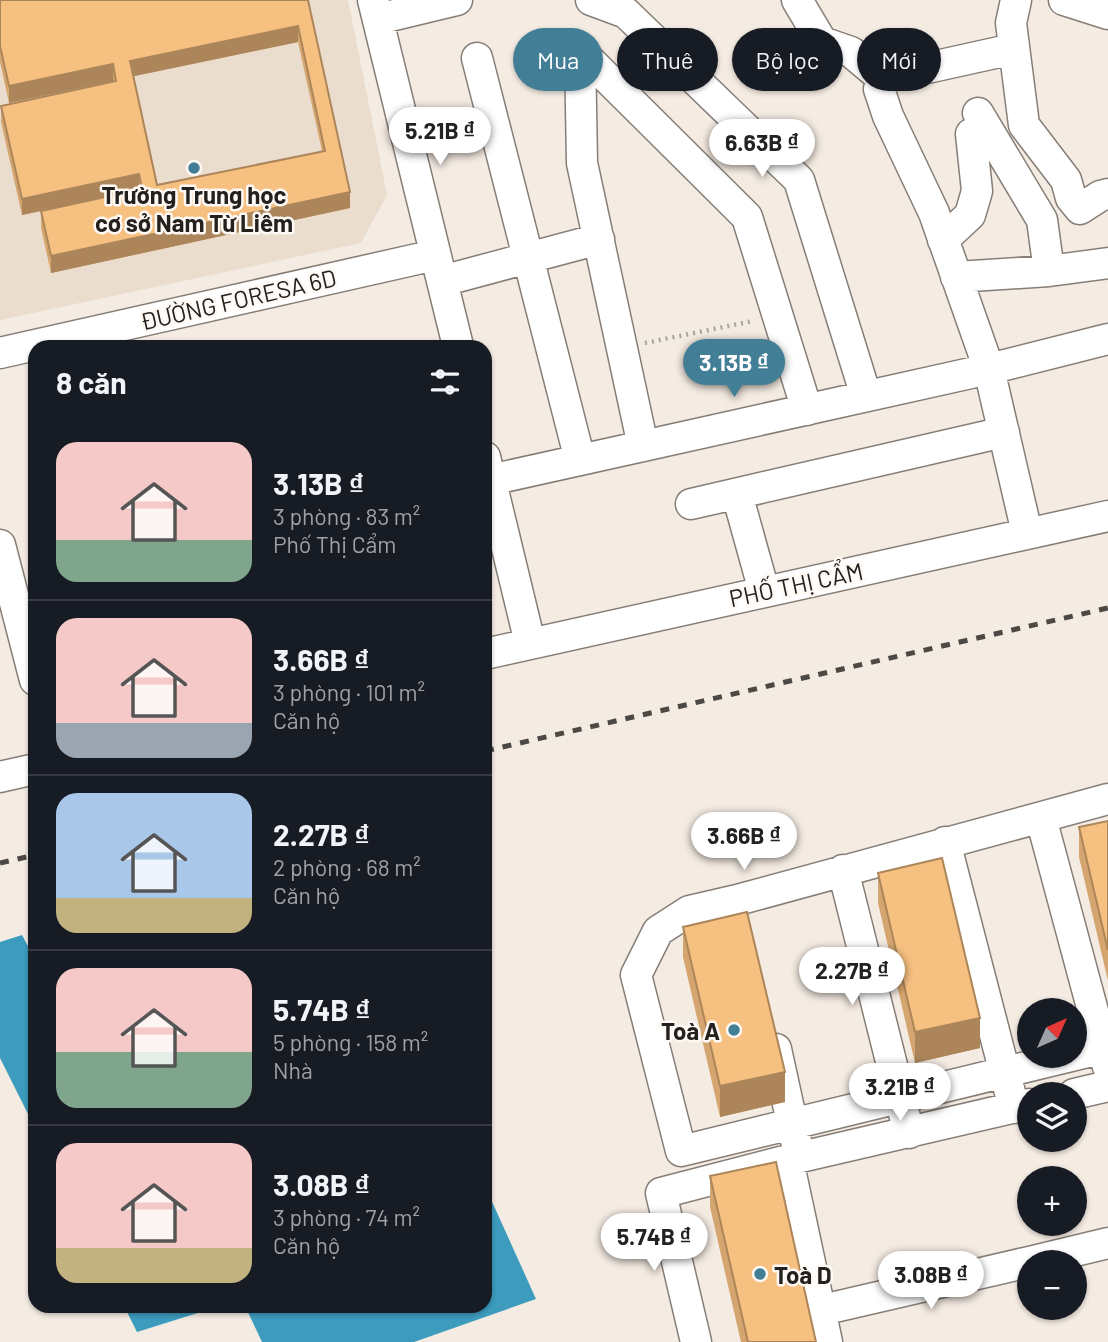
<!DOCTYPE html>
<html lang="vi">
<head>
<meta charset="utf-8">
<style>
	:root { --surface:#171b24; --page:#20242c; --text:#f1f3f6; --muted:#9ea1a6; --line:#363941; --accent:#427e96 }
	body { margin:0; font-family:Barlow,sans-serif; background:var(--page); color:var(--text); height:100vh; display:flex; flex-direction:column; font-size:26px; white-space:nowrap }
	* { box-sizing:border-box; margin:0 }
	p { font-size:23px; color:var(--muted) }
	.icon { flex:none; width:38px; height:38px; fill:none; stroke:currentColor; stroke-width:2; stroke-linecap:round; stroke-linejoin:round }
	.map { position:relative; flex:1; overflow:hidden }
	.panel { position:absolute; left:28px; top:340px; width:464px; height:973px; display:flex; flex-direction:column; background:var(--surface); border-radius:21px; box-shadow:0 2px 5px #0004 }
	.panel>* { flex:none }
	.top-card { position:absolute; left:513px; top:28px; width:490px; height:63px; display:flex; gap:14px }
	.needle { width:46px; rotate:45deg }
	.controls { position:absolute; left:1017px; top:998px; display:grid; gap:14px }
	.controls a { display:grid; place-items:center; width:70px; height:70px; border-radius:50%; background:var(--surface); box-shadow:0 2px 5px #0004; font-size:35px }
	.price { position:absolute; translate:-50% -60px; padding:0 16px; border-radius:24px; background:#fff; color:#222; font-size:23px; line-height:46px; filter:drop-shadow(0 2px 4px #0008) }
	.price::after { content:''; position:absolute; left:50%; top:42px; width:21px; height:16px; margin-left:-10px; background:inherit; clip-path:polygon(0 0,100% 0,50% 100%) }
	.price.on { background:var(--accent); color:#fff }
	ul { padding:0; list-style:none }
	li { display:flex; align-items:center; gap:21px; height:175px; padding:0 28px }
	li+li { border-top:2px solid var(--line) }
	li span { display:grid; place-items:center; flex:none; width:196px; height:140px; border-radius:21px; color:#555 }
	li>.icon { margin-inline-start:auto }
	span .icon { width:84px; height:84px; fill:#fffc; stroke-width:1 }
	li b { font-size:30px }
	h2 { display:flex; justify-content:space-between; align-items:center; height:84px; padding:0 28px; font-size:30px }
	.pill { padding:0 24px; border-radius:32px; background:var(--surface); box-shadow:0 2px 5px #0004; font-size:24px; line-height:63px }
	.pill.on { background:var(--accent); color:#fff }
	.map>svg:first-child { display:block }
	.built { fill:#ebddce }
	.water { fill:#3d9cbe }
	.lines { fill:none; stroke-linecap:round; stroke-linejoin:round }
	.minor-casing { stroke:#867e76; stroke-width:33 }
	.path { stroke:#aca59e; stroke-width:4.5; stroke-dasharray:2 5; stroke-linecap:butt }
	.minor { stroke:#fff; stroke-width:30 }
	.rail { stroke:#4c4844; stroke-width:5; stroke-dasharray:9 9; stroke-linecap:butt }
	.wall { fill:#d4a56f; fill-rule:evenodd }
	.shaded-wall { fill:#ac865a }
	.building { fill:#f6c081; stroke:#ac865a; stroke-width:2; fill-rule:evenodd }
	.poi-dot { fill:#427e96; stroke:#fef9f4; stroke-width:2.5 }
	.labels { text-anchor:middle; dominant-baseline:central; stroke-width:5; stroke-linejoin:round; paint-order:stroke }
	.poi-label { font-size:24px; font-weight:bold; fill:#23201d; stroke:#fef9f4 }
	.street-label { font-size:24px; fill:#23201d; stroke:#fef9f4 }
</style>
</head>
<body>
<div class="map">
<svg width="1108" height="1342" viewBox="0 0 1108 1342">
	<rect width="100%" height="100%" fill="#f4ebe2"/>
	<path class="built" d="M49 0H348L387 195 361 243 0 320V10Z"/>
	<path class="water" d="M22 935 35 959V1128L0 1058V942Z
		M485 1186 536 1299 414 1342H262L245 1306H485Z
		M124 1306H216L217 1307 137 1332Z"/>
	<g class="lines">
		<defs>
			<path id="minor" d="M373 0 458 346
				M591 0 626 13 799 180 866 396
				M797 0 822 42 851 52 882 78 1013 49
				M1016 0 1011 23 1024 125 1066 180 1071 198 1080 209 1100 196 1108 194
				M1064 0 1108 14
				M378 19 457 0
				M580 51 747 217 807 410
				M580 51 582 163 643 446
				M477 58 580 460
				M882 78 879 89 888 116 934 213 989 369 1027 533
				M978 113 1042 220 1049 271
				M943 240 970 215 977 191 971 134
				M956 277 1049 271 1108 263
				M442 281 599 239
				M0 353 435 255
				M485 457 530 643
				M490 480 989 369 1108 339
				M737 494 764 591
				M691 504 1004 432
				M0 545 35 680
				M485 654 1108 516
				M0 777 35 769
				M1108 799 741 899 689 911 658 931 636 975 681 1151 1108 1047
				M1041 818 1108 1067
				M945 842 1014 1108
				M843 870 909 1133
				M776 1049 796 1141
				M1074 1094 1108 1086
				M788 1160 1029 1104
				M1029 1262 1108 1243
				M822 1310 1029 1262
				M696 1342 661 1193 788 1160 827 1342"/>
		</defs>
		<use href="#minor" class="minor-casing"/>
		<path class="path" d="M645 343 753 321"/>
		<use href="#minor" class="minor"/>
		<path class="rail" d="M485 751 1108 608
			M0 863 35 855"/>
	</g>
	<path class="wall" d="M0 0H308L350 208 51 273 41 228V211L22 215 1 122V106L113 82V81L9 103 0 62ZM298 42 322 151 157 185 134 76Z
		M1108 821V981L1079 857V827Z
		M878 873 980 1048 915 1063 878 903Z
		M683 927 785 1102 720 1117 683 957Z
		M710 1176 816 1342H741L710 1207Z"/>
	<path class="shaded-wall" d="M298 26V42L130 77V61Z
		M113 64V81L9 103V86Z
		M139 174V190L22 215V199Z
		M350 192V208L51 273V256Z
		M980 1018V1048L915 1063V1032Z
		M785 1072V1102L720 1117V1086Z"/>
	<path class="building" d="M0 0H308L350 192 51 256 41 211 142 189 139 174 22 199 1 106 116 81 113 64 9 86 0 46ZM298 26 325 151 157 185 130 61Z
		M1108 821V950L1079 827Z
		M942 858 980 1018 915 1032 878 873Z
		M747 912 785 1072 720 1086 683 927Z
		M776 1162 816 1342H748L710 1176Z"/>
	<g class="poi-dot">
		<circle cx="194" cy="168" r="7"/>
		<circle cx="734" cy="1030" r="7"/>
		<circle cx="760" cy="1274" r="7"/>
	</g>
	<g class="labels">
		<g class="poi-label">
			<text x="194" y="194">Trường Trung học<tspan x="194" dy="28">cơ sở Nam Từ Liêm</tspan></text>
			<text x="720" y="1030" text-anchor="end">Toà A</text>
			<text x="774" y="1274" text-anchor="start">Toà D</text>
		</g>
		<g class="street-label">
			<text transform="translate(238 299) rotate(-13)">ĐƯỜNG FORESA 6D</text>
			<text transform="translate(796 584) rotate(-12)">PHỐ THỊ CẨM</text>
		</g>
	</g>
</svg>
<div class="controls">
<a><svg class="needle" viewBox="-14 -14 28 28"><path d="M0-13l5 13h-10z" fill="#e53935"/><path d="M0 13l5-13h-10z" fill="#9ea1a6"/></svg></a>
<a><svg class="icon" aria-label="layers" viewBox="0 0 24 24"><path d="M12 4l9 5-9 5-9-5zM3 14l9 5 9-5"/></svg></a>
<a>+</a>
<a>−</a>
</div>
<b class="price" style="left:440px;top:167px">5.21B ₫</b>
<b class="price" style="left:762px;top:179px">6.63B ₫</b>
<b class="price on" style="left:734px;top:399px">3.13B ₫</b>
<b class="price" style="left:744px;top:872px">3.66B ₫</b>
<b class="price" style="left:852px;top:1007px">2.27B ₫</b>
<b class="price" style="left:900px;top:1123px">3.21B ₫</b>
<b class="price" style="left:654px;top:1273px">5.74B ₫</b>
<b class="price" style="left:931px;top:1311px">3.08B ₫</b>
<div class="top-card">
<a class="pill on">Mua</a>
<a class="pill">Thuê</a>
<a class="pill">Bộ lọc</a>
<a class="pill">Mới</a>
</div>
<section class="panel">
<h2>8 căn<svg class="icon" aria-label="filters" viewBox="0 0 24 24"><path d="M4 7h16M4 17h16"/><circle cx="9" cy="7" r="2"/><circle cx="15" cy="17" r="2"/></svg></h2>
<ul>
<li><span style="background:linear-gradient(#f6c9c9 70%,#7fa58c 0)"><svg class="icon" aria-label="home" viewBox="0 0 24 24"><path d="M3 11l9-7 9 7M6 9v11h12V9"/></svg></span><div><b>3.13B ₫</b><p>3 phòng · 83 m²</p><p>Phố Thị Cẩm</p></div></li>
<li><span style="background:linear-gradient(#f6c9c9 75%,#9aa5b1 0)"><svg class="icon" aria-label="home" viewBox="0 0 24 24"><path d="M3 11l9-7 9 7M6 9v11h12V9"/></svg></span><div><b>3.66B ₫</b><p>3 phòng · 101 m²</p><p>Căn hộ</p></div></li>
<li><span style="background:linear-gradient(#a9c7e8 75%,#c2b280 0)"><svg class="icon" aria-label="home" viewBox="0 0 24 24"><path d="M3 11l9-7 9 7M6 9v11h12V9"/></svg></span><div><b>2.27B ₫</b><p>2 phòng · 68 m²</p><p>Căn hộ</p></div></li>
<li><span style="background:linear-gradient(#f6c9c9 60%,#7fa58c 0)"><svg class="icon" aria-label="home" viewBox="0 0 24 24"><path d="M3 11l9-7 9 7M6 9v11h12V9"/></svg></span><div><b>5.74B ₫</b><p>5 phòng · 158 m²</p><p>Nhà</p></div></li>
<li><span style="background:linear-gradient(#f6c9c9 75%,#c2b280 0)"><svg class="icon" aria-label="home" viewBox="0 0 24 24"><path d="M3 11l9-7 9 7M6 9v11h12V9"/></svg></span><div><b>3.08B ₫</b><p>3 phòng · 74 m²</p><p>Căn hộ</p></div></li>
</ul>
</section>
</div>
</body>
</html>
